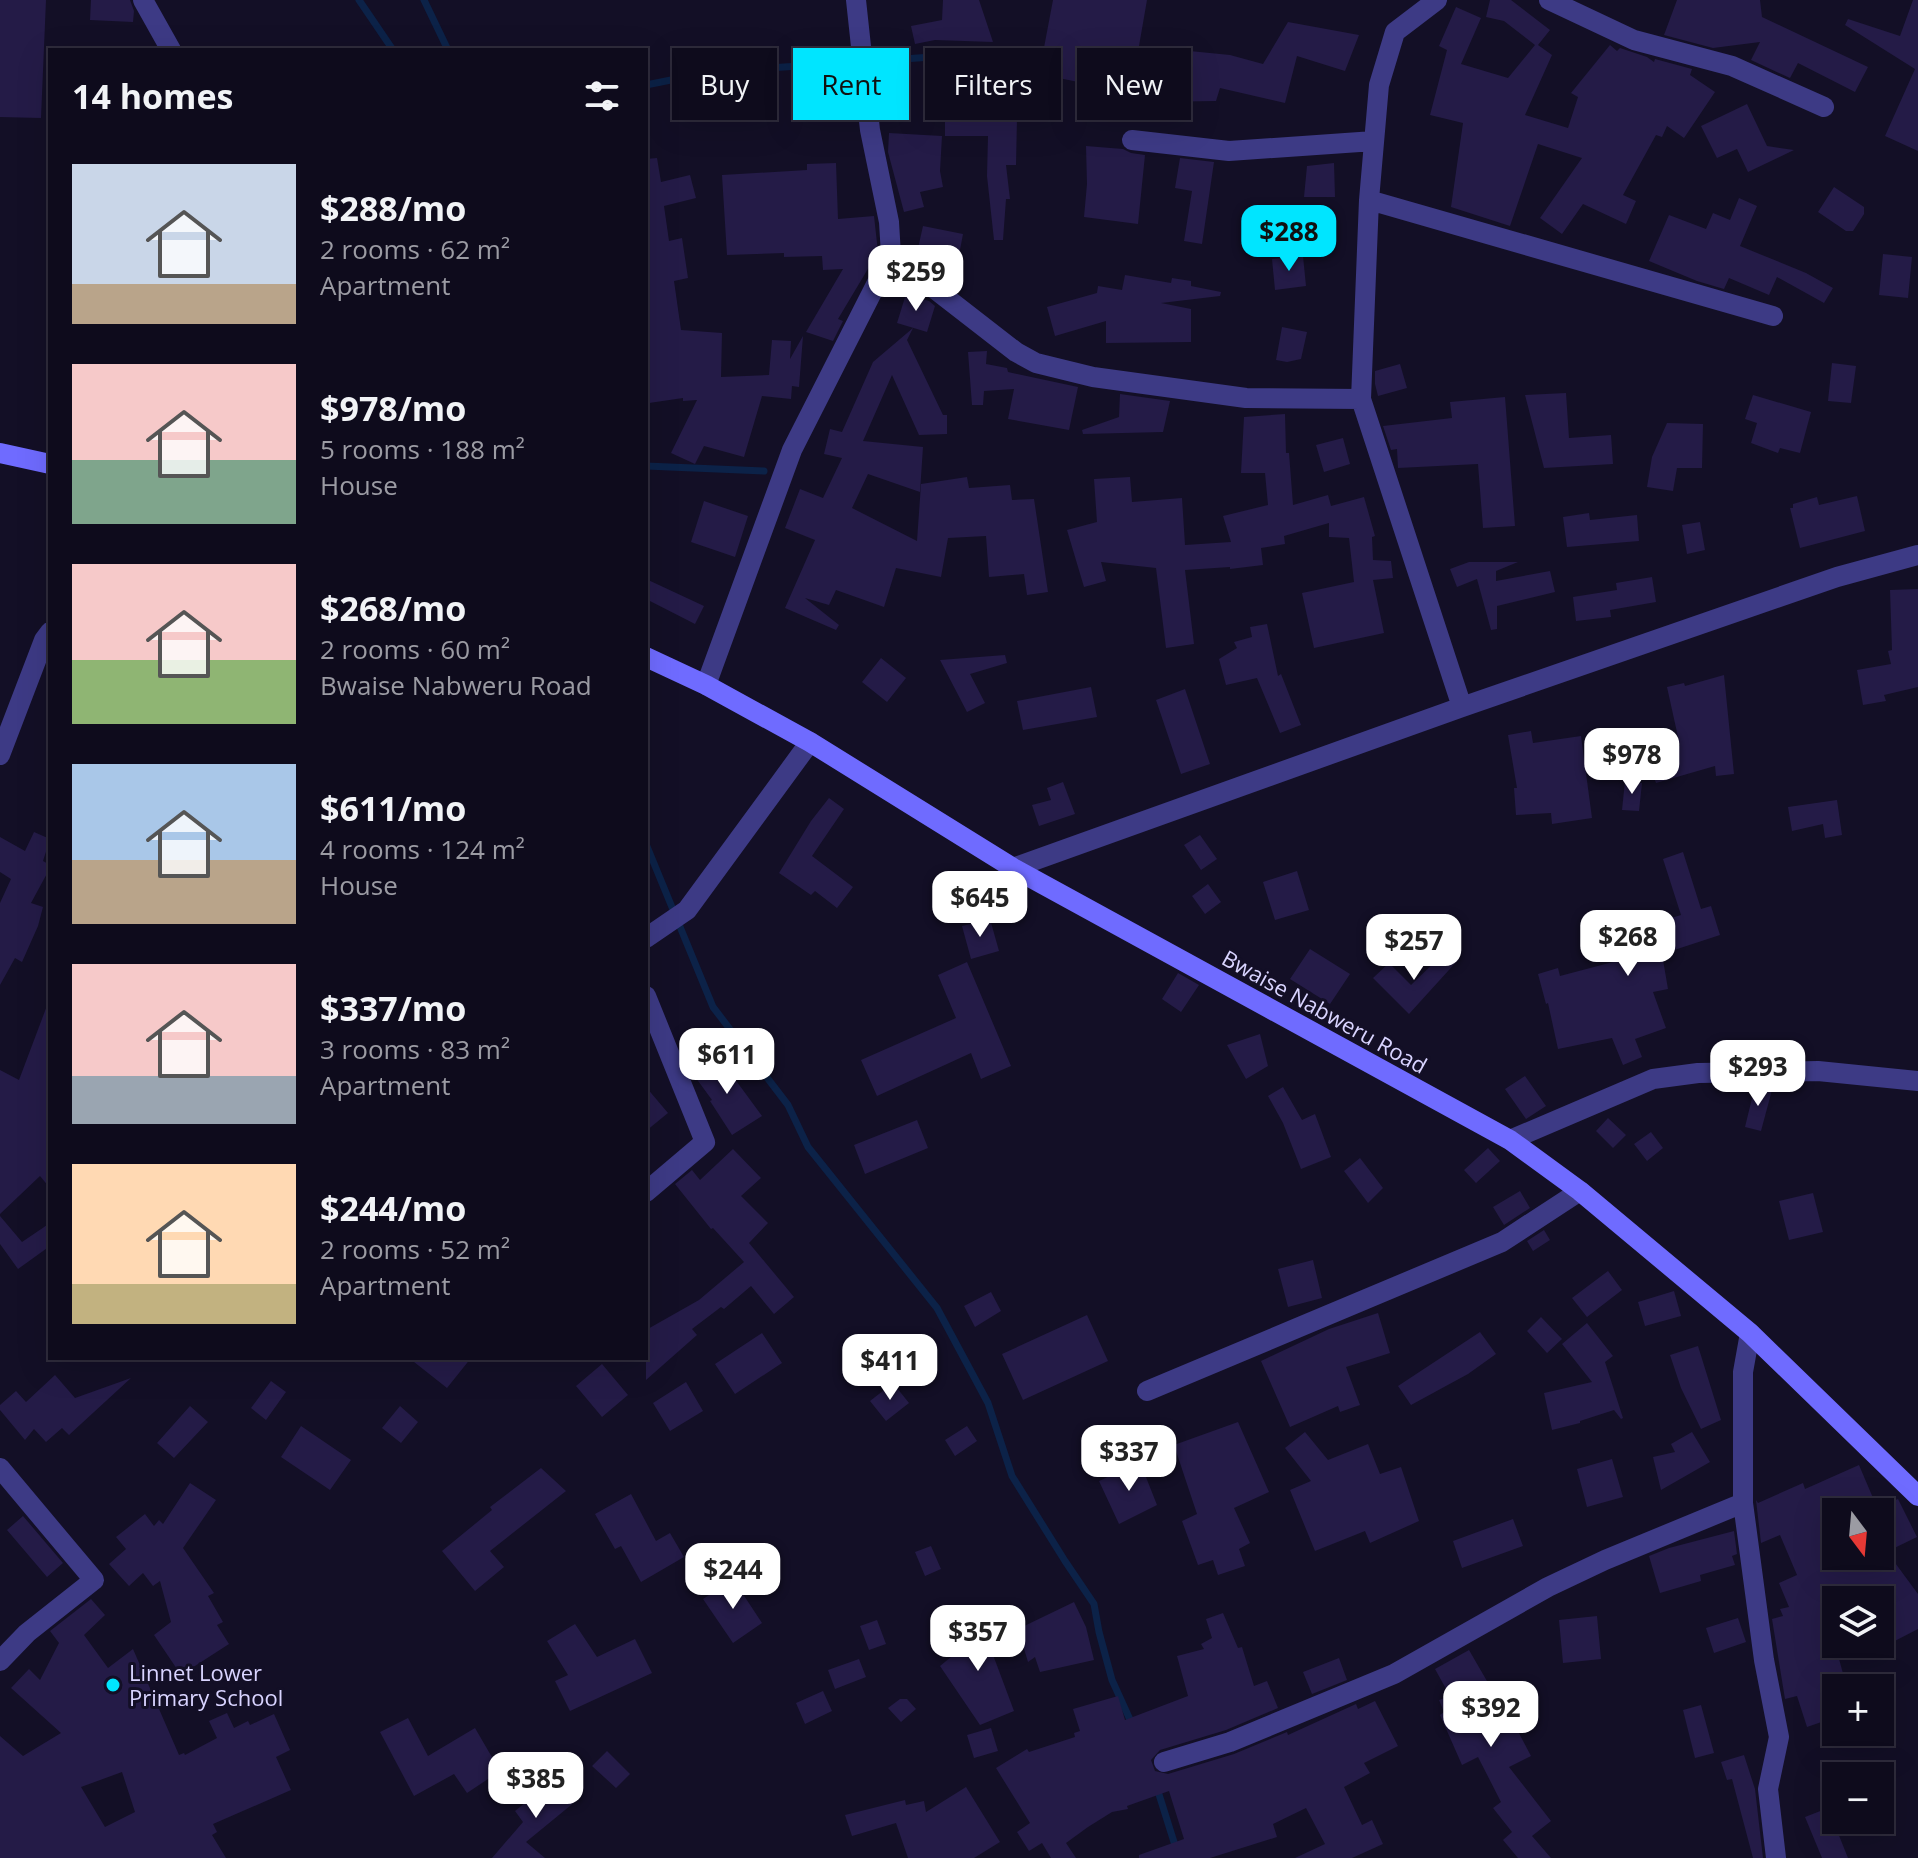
<!DOCTYPE html>
<html lang="en">
<head>
<meta charset="utf-8">
<style>
	:root { --surface:#0e0b1c; --page:#1c1929; --text:#f1f3f6; --muted:#9b9ba3; --line:#2e2b3b; --accent:#00e5ff }
	body { margin:0; font-family:"Open Sans",sans-serif; background:var(--page); color:var(--text); height:100vh; display:flex; flex-direction:column; font-size:30px; white-space:nowrap }
	* { box-sizing:border-box; margin:0 }
	p { font-size:26px; color:var(--muted) }
	.icon { flex:none; width:44px; height:44px; fill:none; stroke:currentColor; stroke-width:2; stroke-linecap:round; stroke-linejoin:round }
	.map { position:relative; flex:1; overflow:hidden }
	.side { position:absolute; left:48px; top:48px; width:600px; height:1312px; display:flex; flex-direction:column; background:var(--surface); border-radius:0px; box-shadow:0 8px 32px #0002,0 0 0 2px var(--line) }
	.side>* { flex:none }
	.hud { position:absolute; left:672px; top:48px; width:760px; height:72px; display:flex; gap:16px }
	.needle { width:52px; rotate:164deg }
	.fabs { position:absolute; left:1822px; top:1498px; display:grid; gap:16px }
	.fabs a { display:grid; place-items:center; width:72px; height:72px; border-radius:0px; background:var(--surface); box-shadow:0 8px 32px #0002,0 0 0 2px var(--line); font-size:40px }
	.price { position:absolute; translate:-50% -68px; padding:0 18px; border-radius:16px; background:#fff; color:#222; font-size:26px; line-height:52px; filter:drop-shadow(0 2px 4px #0008) }
	.price::after { content:''; position:absolute; left:50%; top:48px; width:24px; height:18px; margin-left:-12px; background:inherit; clip-path:polygon(0 0,100% 0,50% 100%) }
	.price.current { background:var(--accent); color:#111 }
	ul { padding:0; list-style:none }
	li { display:flex; align-items:center; gap:24px; height:200px; padding:0 24px }
	li span { display:grid; place-items:center; flex:none; width:224px; height:160px; border-radius:0px; color:#555 }
	li>.icon { margin-inline-start:auto }
	span .icon { width:96px; height:96px; fill:#fffc; stroke-width:1 }
	li b { font-size:34px }
	h2 { display:flex; justify-content:space-between; align-items:center; height:96px; padding:0 24px; font-size:34px }
	.tag { padding:0 28px; border-radius:0px; background:var(--surface); box-shadow:0 8px 32px #0002,0 0 0 2px var(--line); font-size:28px; line-height:72px }
	.tag.current { background:var(--accent); color:#111 }
	.map>svg:first-child { display:block }
	.lines { fill:none; stroke-linecap:round; stroke-linejoin:round }
	.stream { stroke:#0c2248; stroke-width:7 }
	.building { fill:#241b47; fill-rule:evenodd }
	.minor { stroke:#3d3a85; stroke-width:20 }
	.secondary { stroke:#6f6bff; stroke-width:20 }
	.poi-dot { fill:#00e5ff; stroke:#130f26; stroke-width:3 }
	.labels { text-anchor:middle; dominant-baseline:central; stroke-width:6; stroke-linejoin:round; paint-order:stroke }
	.street-label { font-size:22px; fill:#d9d4ff; stroke:#130f26 }
	.poi-label { font-size:22px; fill:#d9d4ff; stroke:#130f26; text-anchor:start }
</style>
</head>
<body>
<div class="map">
<svg width="1918" height="1858" viewBox="0 0 1918 1858">
	<rect width="100%" height="100%" fill="#130f26"/>
	<g class="lines">
		<path class="stream" d="M359 0 393 50
			M424 0 448 50
			M876 61 1001 52
			M646 85 711 72 858 62
			M646 466 764 471
			M646 844 713 1007 788 1105 808 1147 937 1308 988 1403 1012 1476 1065 1561 1094 1604 1099 1632 1112 1680 1132 1724
			M1157 1788 1179 1858"/>
	</g>
	<path class="building" d="M0 0H46L41 118 0 117Z
		M91 0H130L134 11 133 22 90 20Z
		M943 0H979L993 42 935 40 915 44 911 26 942 20Z
		M1053 0H1147L1139 46 1230 55 1263 64 1288 22 1359 35 1345 71 1297 56 1285 103 1220 88 1216 101 1153 102 1092 89 1093 85 1039 74Z
		M1490 0H1511L1550 30 1538 45 1552 55 1525 115 1568 128 1578 97 1571 93 1610 45 1617 51 1620 48 1647 57 1654 62 1655 59 1692 69 1690 75 1715 92 1684 138 1667 126 1662 137 1656 135 1623 195 1636 201 1626 224 1583 204 1562 234 1540 218 1582 158 1538 144 1510 226 1451 207 1463 123 1430 115 1447 50 1439 46 1456 7 1481 18 1461 64 1508 78 1535 45 1504 21 1486 17Z
		M1677 0H1760L1762 17 1868 67 1855 92 1798 63 1790 78 1751 60 1760 42 1713 48 1664 35Z
		M1913 0H1918V151L1885 136 1915 69 1845 25 1848 19 1900 36Z
		M973 78 996 84 986 118H1017L1016 165H1006L1010 199H1006L1003 240H994L987 176 988 136H945V117H960Z
		M1747 104 1767 146 1794 150 1748 172 1737 149 1717 158 1701 126Z
		M889 133 942 136 940 171 943 187 920 192 924 207 904 212 888 152Z
		M1086 146 1123 149 1131 153 1145 155 1138 224 1084 217 1087 184Z
		M657 158 661 182 690 175 696 198 664 206 669 241 682 238 688 278 674 281 681 330 722 333 721 377 769 375 772 340 791 341 790 359 803 336 799 387 792 386 791 399 762 396 744 457 704 446 695 464 671 453 697 400 683 401V398L649 403 646 379V159Z
		M1180 158 1214 162 1202 244 1184 241 1192 191 1175 188Z
		M836 163 838 219 874 216 878 252 838 319 843 321 833 341 806 332 843 269 823 270 822 256 784 257V253L727 255 722 175 807 170V164Z
		M1334 163 1335 197H1304L1307 166Z
		M1834 187 1864 207V214L1853 231H1846L1818 212Z
		M1739 198 1757 206 1740 246 1806 273 1833 288 1824 303 1777 277 1769 295 1729 278 1724 289 1697 281 1649 261 1669 215 1706 229 1713 213 1730 220Z
		M923 226 963 234 957 266 916 257Z
		M1883 254 1912 257 1908 298 1879 295Z
		M1303 256 1306 286 1275 290 1272 259Z
		M1125 275 1171 283 1172 278 1191 281V286L1221 292 1220 296 1161 303 1191 309V342L1106 343V321L1055 336 1047 307 1097 293 1098 286 1122 290Z
		M906 294 929 301 935 306 927 332 897 323Z
		M1282 327 1307 332 1301 359 1287 362 1276 360Z
		M913 328 907 340 943 415H947V434L919 435 892 375 863 441 923 447 920 492 868 474 852 508 917 541 921 484 967 477 969 488 1010 485 1012 500 1034 499 1048 592 1027 595 1024 574 989 577 986 536 948 538 941 577 896 568 884 607 836 590 829 605 805 598 839 625 836 630 785 608 815 540 785 528 800 489 823 498 842 458 824 454 830 429 842 432 873 362Z
		M987 351 986 364 1007 368 1008 372 1078 387 1069 430 1008 419 1014 389 984 391 983 405H972L968 352Z
		M1832 363 1856 366 1851 403 1828 401Z
		M1400 364 1407 388 1378 396 1375 384V371Z
		M1566 393 1569 438 1611 435 1613 464 1544 468 1525 395Z
		M1120 394 1170 401 1163 432 1083 434 1082 430 1119 417Z
		M1753 395 1811 412 1800 453 1780 448 1778 453 1751 443 1757 423 1745 419Z
		M1505 397 1515 526 1483 528 1478 464 1398 468 1397 449 1391 450 1383 426 1452 418 1450 402Z
		M1285 414 1286 453H1289L1293 505 1328 495 1331 506 1364 497 1375 536 1372 537 1373 560 1391 561 1393 578 1373 580 1384 633 1314 648 1302 593 1354 582 1349 538 1329 537V523L1284 536 1285 544 1261 548 1263 565 1230 569V567L1185 570 1194 644 1166 648 1156 568 1101 562 1106 581 1084 587 1067 530 1097 522 1094 479 1130 477 1132 502 1182 498 1185 545 1231 542 1223 516 1268 505 1265 473H1241L1244 417Z
		M1667 423 1703 424 1702 468H1677L1673 491 1647 487 1652 457Z
		M1343 438 1350 464 1324 472 1316 445Z
		M1857 496 1865 531 1800 548 1790 508H1793V504L1817 497 1819 505Z
		M704 501 748 516 735 557 691 542Z
		M1589 513 1590 520 1637 515 1639 541 1567 547 1563 517Z
		M1700 522 1705 550 1687 554 1682 525Z
		M1469 562H1518L1496 571V581L1550 571 1555 592 1497 606V629L1491 630 1477 579 1457 587 1450 569Z
		M1652 577 1656 602 1610 610 1611 617 1576 621 1573 597 1617 590 1616 583Z
		M646 579 704 606 695 624 646 599Z
		M1918 589V687L1884 695 1886 701 1863 705 1857 670 1891 664 1888 651 1892 650 1890 590Z
		M1267 624 1278 676 1281 674 1301 725 1280 733 1257 678 1226 685 1219 659 1237 648 1234 642 1252 637 1250 627Z
		M1005 655 1007 663 970 674 985 703 967 712 940 660Z
		M881 658 906 678 887 702 862 682Z
		M1724 675 1734 774 1716 776 1715 766 1656 783 1650 767 1673 759 1670 748 1680 746 1667 687 1684 683 1685 686Z
		M1091 687 1097 717 1023 730 1017 701Z
		M1185 689 1210 764 1181 774 1156 700Z
		M1531 731 1533 743 1581 736 1592 818 1552 824 1551 813 1516 815 1514 788H1517L1508 735Z
		M1625 781 1642 783 1639 811 1622 810Z
		M1063 782 1075 814 1039 826 1032 805 1051 800 1047 788Z
		M829 798 844 809 812 856 853 887 837 908 815 891 811 895 779 873 811 821Z
		M1837 800 1842 835 1825 838 1823 824 1792 831 1788 807Z
		M34 832 50 839 43 861 50 865V868L31 903 43 907 38 926 22 962 15 958 0 985V903L11 879 0 872V837L25 851Z
		M1200 835 1217 859 1201 870 1184 845Z
		M1683 852 1701 909 1711 906 1720 935 1662 954 1668 989 1653 992 1666 1028 1635 1039 1642 1057 1623 1065 1612 1038 1558 1049 1548 1003 1546 1004 1538 974 1558 968 1560 976 1643 954 1635 929 1681 915 1663 859Z
		M1297 871 1309 910 1275 920 1263 882Z
		M1208 884 1221 902 1205 914 1192 896Z
		M990 919 999 951 971 959 962 926Z
		M1310 949 1350 974 1330 1004 1290 979Z
		M1447 950 1458 960 1409 1014 1373 978 1389 963 1411 985Z
		M967 962 1011 1066 981 1079 971 1053 877 1096 861 1060 956 1018 938 975Z
		M1178 973 1199 985 1181 1012 1162 999Z
		M48 1003 50 1188 40 1176 0 1214V1070L19 1080Z
		M1260 1034 1268 1066 1246 1079 1227 1045Z
		M718 1056 762 1116 732 1135 710 1101 712 1100 693 1074Z
		M1525 1076 1546 1106 1526 1119 1505 1089Z
		M1755 1086 1772 1090 1761 1131 1745 1127Z
		M646 1087 668 1113 646 1131Z
		M1283 1087 1302 1120 1315 1114 1331 1157 1301 1169 1283 1123 1268 1096Z
		M1608 1118 1626 1135 1613 1148 1596 1131Z
		M917 1120 928 1148 865 1174 854 1145Z
		M1651 1132 1663 1148 1647 1161 1634 1144Z
		M1488 1148 1500 1161 1476 1183 1464 1170Z
		M733 1149 761 1178 741 1196 768 1223 749 1243 794 1297 774 1314 751 1286 724 1309 721 1307 692 1329 697 1335 646 1380V1330L699 1300 744 1262 713 1228 711 1229 675 1184 692 1170 700 1180Z
		M1360 1158 1383 1188 1368 1203 1344 1171Z
		M1520 1191 1530 1208 1504 1225 1493 1207Z
		M1813 1193 1823 1232 1789 1240 1779 1201Z
		M0 1216 22 1242 50 1223V1246L18 1269 0 1244Z
		M1544 1230 1550 1240 1533 1251 1527 1241Z
		M1313 1260 1322 1298 1288 1307 1278 1269Z
		M1608 1271 1622 1290 1587 1317 1572 1298Z
		M1674 1291 1681 1316 1645 1326 1638 1302Z
		M991 1292 1001 1311 975 1327 964 1306Z
		M1378 1313 1390 1353 1346 1367 1360 1405 1340 1412 1338 1406 1290 1427 1261 1361 1329 1329Z
		M1087 1315 1108 1361 1023 1400 1002 1354Z
		M1541 1317 1562 1339 1547 1353 1527 1331Z
		M1587 1323 1613 1356 1605 1362 1623 1418 1621 1419 1614 1410 1580 1421V1423L1552 1430 1544 1393 1592 1382 1562 1344Z
		M1480 1332 1496 1354 1468 1374 1411 1405 1398 1386Z
		M762 1333 782 1363 735 1394 715 1364Z
		M1698 1346 1721 1420 1701 1429 1681 1388 1670 1355Z
		M409 1358H471L447 1388Z
		M602 1364 628 1395 602 1417 576 1386Z
		M55 1375 75 1398 131 1378 69 1435 62 1428 46 1442 34 1429 25 1440 0 1410V1405L16 1391 26 1402Z
		M271 1381 286 1392 266 1420 251 1408Z
		M686 1382 703 1411 670 1431 653 1403Z
		M893 1383 909 1403 886 1421 870 1401Z
		M190 1406 208 1422 174 1458 157 1443Z
		M400 1406 418 1422 401 1443 382 1428Z
		M1238 1422 1269 1492 1234 1508 1250 1543 1239 1549 1245 1566 1218 1575 1213 1560 1198 1565 1182 1521 1197 1514 1174 1445Z
		M301 1426 351 1460 330 1490 281 1457Z
		M967 1426 977 1441 955 1456 945 1440Z
		M1305 1432 1328 1460 1368 1444 1380 1474 1401 1467 1419 1521 1370 1543 1365 1531 1315 1551 1290 1490 1311 1481 1285 1448Z
		M1692 1432 1710 1462 1661 1490 1653 1457 1675 1452 1671 1444Z
		M1612 1459 1623 1497 1587 1507 1577 1469Z
		M1140 1462 1157 1505 1119 1524 1099 1481Z
		M1859 1465 1879 1512H1836V1556H1890L1918 1594V1629L1887 1645 1880 1631V1600H1836V1648L1847 1688H1836V1717L1807 1727 1797 1696 1785 1699 1772 1619 1783 1616 1780 1609 1789 1607 1779 1583 1797 1575 1780 1535 1761 1543 1756 1500 1758 1503 1803 1483 1805 1489Z
		M541 1468 566 1491 490 1551 504 1567 475 1591 442 1551 492 1510 490 1507Z
		M190 1483 216 1500 183 1548 214 1593 208 1596 223 1622 217 1625 229 1644 181 1675 154 1635 171 1622 160 1581 153 1586 143 1573 129 1586 109 1564 126 1549 116 1537 145 1514 154 1526 159 1520 163 1524Z
		M631 1494 656 1541 670 1533 684 1557 641 1582 621 1546 615 1549 595 1514Z
		M1898 1499 1917 1537 1880 1555V1507Z
		M23 1516 63 1563 47 1577 7 1530Z
		M1513 1519 1523 1546 1462 1568 1453 1541Z
		M1734 1531 1737 1554 1732 1556 1735 1565 1700 1575 1701 1581 1660 1593 1649 1556 1669 1548Z
		M931 1546 941 1569 925 1576 915 1552Z
		M733 1579 762 1623 733 1643 703 1599Z
		M91 1599 105 1615 84 1635 108 1668 133 1649 179 1755 184 1753 185 1755 217 1738 209 1721 227 1713 234 1728 248 1721 250 1725 274 1714 290 1750 276 1757 291 1790 213 1824 217 1832 212 1835 226 1858H0V1736L23 1756 61 1733 11 1688 29 1669 40 1680 59 1643 50 1631ZM122 1772 135 1812 105 1827 81 1787Z
		M1074 1602 1086 1627 1094 1660 1040 1672 1035 1657 1028 1662 1018 1629Z
		M977 1612 1014 1711 980 1725 940 1666 973 1639 963 1642 955 1619Z
		M1223 1613 1238 1648 1242 1647 1254 1686 1267 1681 1278 1708 1226 1730 1160 1750 1151 1760 1155 1771 1168 1774 1234 1754 1287 1732 1288 1735 1356 1704 1358 1709 1375 1701 1398 1746 1364 1763 1370 1773 1344 1787 1362 1825 1372 1820 1383 1844 1352 1858H1295L1325 1844 1306 1808 1273 1824 1277 1837 1210 1858H1139V1855L1184 1839 1169 1791 1127 1806 1128 1809 1112 1812 1088 1827 1066 1843 1076 1858H1051L1042 1843 1029 1851 1017 1832 1030 1823 996 1768 1027 1749 1029 1752 1075 1737 1074 1733 1080 1731 1073 1709 1118 1696 1125 1720 1188 1696 1177 1656 1204 1649 1201 1644 1212 1638 1206 1619Z
		M1597 1616 1601 1659 1563 1663 1559 1620Z
		M1738 1618 1746 1642 1714 1653 1706 1628Z
		M877 1620 886 1644 869 1650 860 1626Z
		M575 1624 597 1657 635 1639 652 1673 570 1711 555 1681 568 1675 547 1641Z
		M1469 1650 1491 1688 1494 1686 1531 1756 1509 1767 1551 1821 1532 1836 1551 1858H1518L1503 1840 1512 1832 1493 1808 1501 1802 1478 1757 1462 1765 1440 1715 1444 1712 1439 1700 1450 1696 1435 1669Z
		M1339 1658 1347 1680 1312 1694 1303 1672Z
		M859 1659 866 1677 835 1689 828 1670Z
		M823 1691 832 1711 805 1724 796 1703Z
		M900 1699H907L916 1709 901 1722 888 1708Z
		M1701 1705 1714 1753 1695 1758 1683 1710Z
		M408 1718 428 1756 475 1728 500 1771 467 1793 454 1774 414 1796 380 1732Z
		M991 1728 998 1751 974 1758 967 1735Z
		M607 1751 630 1774 616 1788 592 1766Z
		M1744 1755 1755 1789 1763 1858H1753L1732 1779 1727 1780 1721 1762Z
		M552 1781H559L576 1801 526 1842 545 1858H492L523 1822 515 1811Z
		M966 1787 1000 1842 974 1858H908L896 1823 852 1836 845 1815 905 1800 906 1805 924 1801 926 1812Z
		M1828 1808 1848 1858H1822L1805 1817Z"/>
	<g class="lines">
		<path class="minor" d="M143 0 171 50
			M856 0 870 130 889 222 891 255
			M1549 0 1634 40 1732 66 1824 107
			M1132 140 1229 151 1374 141
			M1369 200 1773 316
			M1361 399 1462 707
			M706 685 792 450 891 255 1016 352 1036 363 1093 377 1246 398 1361 399 1369 200 1379 85 1395 32 1437 0
			M0 755 44 640 50 632
			M1013 868 1462 707 1837 577 1918 555
			M646 938 687 910 810 742
			M646 996 705 1142 646 1192
			M1510 1140 1653 1079 1698 1073 1818 1071 1918 1081
			M1750 1333 1743 1372V1503L1764 1660 1779 1737 1768 1789 1776 1858
			M1147 1391 1502 1242 1580 1191
			M0 1468 94 1580 27 1633 0 1661
			M1164 1762 1230 1742 1394 1674 1548 1587 1605 1560 1743 1503"/>
		<path class="secondary" d="M0 453 50 464
			M646 657 706 685 810 742 1013 868 1510 1140 1580 1191 1750 1333 1918 1496"/>
	</g>
	<circle class="poi-dot" cx="113" cy="1685" r="8"/>
	<g class="labels">
		<g class="street-label">
			<text transform="translate(1325 1011) rotate(29)">Bwaise Nabweru Road</text>
		</g>
		<g class="poi-label">
			<text x="129" y="1672">Linnet Lower<tspan x="129" dy="25">Primary School</tspan></text>
		</g>
	</g>
</svg>
<div class="fabs">
<a><svg class="needle" viewBox="-14 -14 28 28"><path d="M0-13l5 13h-10z" fill="#e53935"/><path d="M0 13l5-13h-10z" fill="#9b9ba3"/></svg></a>
<a><svg class="icon" aria-label="layers" viewBox="0 0 24 24"><path d="M12 4l9 5-9 5-9-5zM3 14l9 5 9-5"/></svg></a>
<a>+</a>
<a>−</a>
</div>
<b class="price current" style="left:1289px;top:273px">$288</b>
<b class="price" style="left:916px;top:313px">$259</b>
<b class="price" style="left:1632px;top:796px">$978</b>
<b class="price" style="left:980px;top:939px">$645</b>
<b class="price" style="left:1628px;top:978px">$268</b>
<b class="price" style="left:1414px;top:982px">$257</b>
<b class="price" style="left:727px;top:1096px">$611</b>
<b class="price" style="left:1758px;top:1108px">$293</b>
<b class="price" style="left:890px;top:1402px">$411</b>
<b class="price" style="left:1129px;top:1493px">$337</b>
<b class="price" style="left:733px;top:1611px">$244</b>
<b class="price" style="left:978px;top:1673px">$357</b>
<b class="price" style="left:1491px;top:1749px">$392</b>
<b class="price" style="left:536px;top:1820px">$385</b>
<div class="hud">
<a class="tag">Buy</a>
<a class="tag current">Rent</a>
<a class="tag">Filters</a>
<a class="tag">New</a>
</div>
<section class="side">
<h2>14 homes<svg class="icon" aria-label="filters" viewBox="0 0 24 24"><path d="M4 7h16M4 17h16"/><circle cx="9" cy="7" r="2"/><circle cx="15" cy="17" r="2"/></svg></h2>
<ul>
<li><span style="background:linear-gradient(#c9d6e8 75%,#b9a48a 0)"><svg class="icon" aria-label="home" viewBox="0 0 24 24"><path d="M3 11l9-7 9 7M6 9v11h12V9"/></svg></span><div><b>$288/mo</b><p>2 rooms · 62 m²</p><p>Apartment</p></div></li>
<li><span style="background:linear-gradient(#f6c9c9 60%,#7fa58c 0)"><svg class="icon" aria-label="home" viewBox="0 0 24 24"><path d="M3 11l9-7 9 7M6 9v11h12V9"/></svg></span><div><b>$978/mo</b><p>5 rooms · 188 m²</p><p>House</p></div></li>
<li><span style="background:linear-gradient(#f6c9c9 60%,#8fb573 0)"><svg class="icon" aria-label="home" viewBox="0 0 24 24"><path d="M3 11l9-7 9 7M6 9v11h12V9"/></svg></span><div><b>$268/mo</b><p>2 rooms · 60 m²</p><p>Bwaise Nabweru Road</p></div></li>
<li><span style="background:linear-gradient(#a9c7e8 60%,#b9a48a 0)"><svg class="icon" aria-label="home" viewBox="0 0 24 24"><path d="M3 11l9-7 9 7M6 9v11h12V9"/></svg></span><div><b>$611/mo</b><p>4 rooms · 124 m²</p><p>House</p></div></li>
<li><span style="background:linear-gradient(#f6c9c9 70%,#9aa5b1 0)"><svg class="icon" aria-label="home" viewBox="0 0 24 24"><path d="M3 11l9-7 9 7M6 9v11h12V9"/></svg></span><div><b>$337/mo</b><p>3 rooms · 83 m²</p><p>Apartment</p></div></li>
<li><span style="background:linear-gradient(#ffd9b3 75%,#c2b280 0)"><svg class="icon" aria-label="home" viewBox="0 0 24 24"><path d="M3 11l9-7 9 7M6 9v11h12V9"/></svg></span><div><b>$244/mo</b><p>2 rooms · 52 m²</p><p>Apartment</p></div></li>
</ul>
</section>
</div>
</body>
</html>
